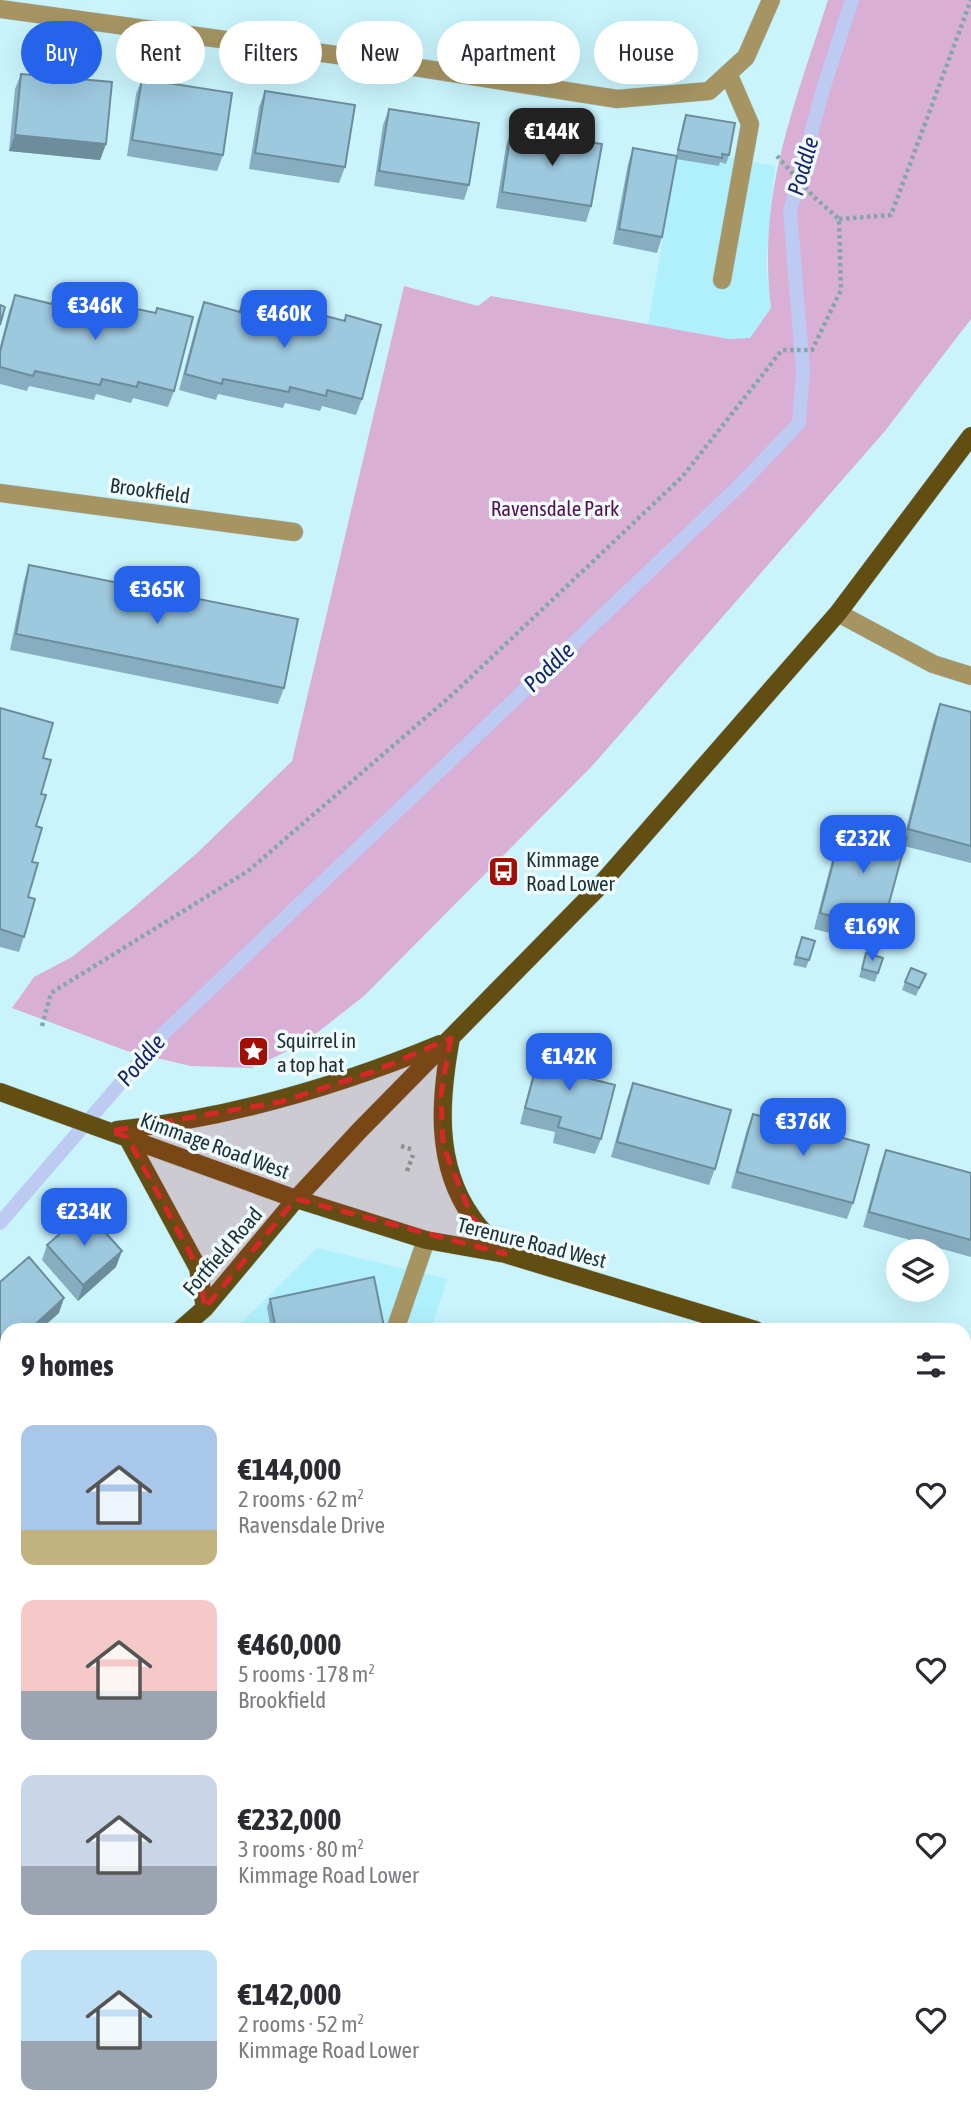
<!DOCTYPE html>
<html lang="en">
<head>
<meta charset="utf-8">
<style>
	:root { --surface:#fff; --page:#f7f7f7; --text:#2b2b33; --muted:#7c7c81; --accent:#2563eb }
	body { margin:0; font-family:"Asap Condensed",sans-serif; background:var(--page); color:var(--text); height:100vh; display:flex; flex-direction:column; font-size:26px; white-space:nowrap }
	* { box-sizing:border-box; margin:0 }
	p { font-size:23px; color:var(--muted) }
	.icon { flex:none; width:38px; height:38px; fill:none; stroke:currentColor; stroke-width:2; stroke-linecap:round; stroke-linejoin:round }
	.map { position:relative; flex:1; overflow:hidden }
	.panel { position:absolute; left:0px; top:1323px; width:971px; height:800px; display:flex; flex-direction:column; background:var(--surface); border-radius:21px 21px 0 0; box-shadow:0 7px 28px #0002 }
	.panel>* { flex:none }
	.banner { position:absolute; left:21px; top:21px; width:929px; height:63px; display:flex; gap:14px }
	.tools { position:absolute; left:886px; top:1239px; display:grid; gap:14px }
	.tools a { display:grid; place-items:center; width:63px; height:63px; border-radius:50%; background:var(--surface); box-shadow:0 7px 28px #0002; font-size:35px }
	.price { position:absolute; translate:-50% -60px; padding:0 16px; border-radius:14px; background:var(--accent); color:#fff; font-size:23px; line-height:46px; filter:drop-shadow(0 2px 4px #0008) }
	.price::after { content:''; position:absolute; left:50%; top:42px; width:21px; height:16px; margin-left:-10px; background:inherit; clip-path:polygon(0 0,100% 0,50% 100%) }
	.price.on { background:#222; color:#fff }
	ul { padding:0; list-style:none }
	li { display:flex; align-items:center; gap:21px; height:175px; padding:0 21px }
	li span { display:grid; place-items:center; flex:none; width:196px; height:140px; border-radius:14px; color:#555 }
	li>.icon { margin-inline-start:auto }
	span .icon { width:84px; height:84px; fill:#fffc; stroke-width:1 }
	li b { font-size:30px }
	h2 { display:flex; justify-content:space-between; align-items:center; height:84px; padding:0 21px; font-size:30px }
	.chip { padding:0 24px; border-radius:32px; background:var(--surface); box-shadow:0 7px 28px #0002; font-size:24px; line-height:63px }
	.chip.on { background:var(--accent); color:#fff }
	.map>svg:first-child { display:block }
	.built { fill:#b0f0fc }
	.green { fill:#d9afd5 }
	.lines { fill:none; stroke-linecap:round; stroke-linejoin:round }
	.stream { stroke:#bdcbf3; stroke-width:14 }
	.minor-casing { stroke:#aad1d8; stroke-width:19 }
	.major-casing { stroke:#aad1d8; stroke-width:19 }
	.path { stroke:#83a5ab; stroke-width:4.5; stroke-dasharray:3.5 3.5; stroke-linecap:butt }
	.minor { stroke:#a69463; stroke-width:18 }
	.major { stroke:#624e12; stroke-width:18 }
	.wall { fill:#87adc0 }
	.shaded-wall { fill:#6e8d9c }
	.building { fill:#9dc9df; stroke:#6e8d9c; stroke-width:2 }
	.marked { fill:#d62828; fill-opacity:0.2; stroke:#d62828; stroke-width:5; stroke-dasharray:14 9; stroke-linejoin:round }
	.labels { text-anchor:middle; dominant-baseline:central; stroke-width:7; stroke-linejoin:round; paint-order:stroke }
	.street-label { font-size:21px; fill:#1b3134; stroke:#f0fbfd }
	.park-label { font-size:21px; fill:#541051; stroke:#f0fbfd }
	.poi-label { font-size:21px; fill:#1b3134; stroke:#f0fbfd; text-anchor:start }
	.water-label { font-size:23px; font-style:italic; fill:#18246c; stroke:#f0fbfd }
</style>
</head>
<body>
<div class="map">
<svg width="971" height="2122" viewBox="0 0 971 2122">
	<rect width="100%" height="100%" fill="#c9f4fc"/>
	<path class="built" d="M683 120 732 131 728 157 775 166 766 265 771 308 750 339H729L648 325Z
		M317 1248 447 1279 431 1330H234Z"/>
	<path class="green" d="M828 0H971V319L885 431 593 765 364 996 304 1043 252 1068 191 1066 127 1051 12 1008 34 977 72 957 127 913 196 854 292 761 404 286 478 306 491 296 729 339 750 338 771 308C757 193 794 107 828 0Z"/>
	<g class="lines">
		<path class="stream" d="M0 1223 162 1035 740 485 799 423 803 370 790 211 823 89 852 0"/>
		<defs>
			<path id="minor" d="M0 9 344 56 617 99 709 91 746 57 771 0
				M722 280 750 124 728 73
				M0 493 294 532
				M838 613 933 664 971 676
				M395 1330 426 1240
				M964 1809 971 1785
				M771 2116 796 2122
				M458 2122 463 2116
				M876 2122 878 2116"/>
			<path id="major" d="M451 1038C440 1098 434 1164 472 1217 481 1231 494 1242 505 1254
				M0 1092 296 1199 426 1240 505 1254 756 1330
				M117 1130C230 1118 336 1087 440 1044
				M127 1137 198 1268 205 1308
				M180 1330 205 1308 296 1199 359 1131 596 890 838 613 971 436
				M964 1389 971 1391
				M0 1489 7 1482"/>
		</defs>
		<use href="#minor" class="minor-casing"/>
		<use href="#major" class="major-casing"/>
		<path class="path" d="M839 219 891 215 971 0
			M42 1026 51 993 248 871 453 694 683 476 782 350H812L841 290 839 219 814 197 777 156
			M401 1146 414 1150
			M407 1171 413 1155
			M964 1939 971 1913"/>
		<use href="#minor" class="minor"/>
		<use href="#major" class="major"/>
	</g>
	<path class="wall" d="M21 74 106 144 100 160 9 151 15 89Z
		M142 79 223 155 217 171 127 156 136 94Z
		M265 91 345 167 339 183 249 169 259 107Z
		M389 109 469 185 464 200 374 186 383 125Z
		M686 115 729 155 726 164 720 162 719 166 676 159 662 237 657 253 613 244 628 164 633 148 676 156 683 123Z
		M511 130 591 206 586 222 496 208 506 146Z
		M15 295 51 304 54 296 87 305 89 299 174 391 168 407 133 398 131 403 96 394 94 400 29 386 27 391 0 384V346L9 311Z
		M204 302 239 312 242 304 276 312 308 315 344 321 346 315 362 399 356 415 322 406 320 411 285 403 283 408 218 394 216 400 179 390 198 318Z
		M29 565 284 688 278 704 10 650 24 581Z
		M940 704 971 712V863L904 846 882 929 877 945 814 929 838 837 844 821 904 837 934 720Z
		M0 708 43 758 41 794 32 862 24 937 19 952 0 947Z
		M802 937 809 960 806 968 793 965Z
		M866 953 883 958 875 982 859 977Z
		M926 974 916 996 902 990 905 982Z
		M543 1042 568 1073 601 1139 595 1154 553 1143 555 1132 520 1124 537 1057Z
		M633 1083 715 1169 709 1185 611 1157 627 1099Z
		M753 1114 853 1203 847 1219 731 1188 747 1129Z
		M886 1150 971 1173V1257L863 1227 880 1166Z
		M47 1245 116 1267 78 1301 42 1260Z
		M270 1299 383 1330H271L267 1307Z
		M964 1546 968 1600 964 1611Z"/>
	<path class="shaded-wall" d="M15 135 106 144 100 160 9 151Z
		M122 1251 116 1267 78 1301 83 1285Z
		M64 1298 59 1313 40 1330H29Z
		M7 1350V1360L0 1366V1356Z
		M7 1762V1773L0 1779V1768Z
		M301 2116H305L303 2122H294Z"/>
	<path class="building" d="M21 74 112 82 106 144 15 135Z
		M142 79 232 93 223 155 132 140Z
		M265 91 355 105 345 167 255 153Z
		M389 109 479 123 469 185 379 171Z
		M686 115 735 123 729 155 722 154V158L678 150Z
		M511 130 602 144 591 206 502 192Z
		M633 148 677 156 662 237 619 229Z
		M15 295 52 304 54 296 88 305 89 299 156 313 157 308 193 317 174 391 138 382 137 387 102 379 100 385 35 371 33 376 0 367V352Z
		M204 302 240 312 242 304 276 312 278 307 309 315 310 312 345 321 346 315 381 325 362 399 327 390 326 396 290 387 289 392 223 379 222 384 185 374Z
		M0 305 5 307 0 325Z
		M29 565 298 619 284 688 16 634Z
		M940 704 971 712V846L908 829Z
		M0 708 53 723 43 758 51 760 41 794 46 795 36 826 42 828 32 862 38 863 28 897 35 899 24 937 0 929Z
		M844 821 907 837 882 929 820 913Z
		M802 937 815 941 809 960 796 957Z
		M866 953 883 958 878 973 862 969Z
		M911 968 926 974 919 988 905 982Z
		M543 1042 574 1050 568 1073 615 1085 601 1139 558 1127 561 1117 525 1108Z
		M633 1083 731 1110 715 1169 617 1142Z
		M753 1114 869 1145 853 1203 737 1172Z
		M886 1150 971 1173V1240L869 1212Z
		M86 1211 122 1251 83 1285 47 1245Z
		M29 1257 64 1298 29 1330H7V1350L0 1356V1282Z
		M374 1277 384 1327 370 1330H276L270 1299Z
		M964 1546 971 1548V1589L968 1600 964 1599Z
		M1 1678 7 1685V1762L0 1768V1679Z
		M212 2116H301L294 2122H205Z"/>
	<path class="marked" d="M451 1038 441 1094 443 1145 472 1217 505 1254 296 1199 205 1308 198 1268 127 1137 110 1131 280 1102 375 1071Z"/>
	<defs>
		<symbol id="bus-square" viewBox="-11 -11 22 22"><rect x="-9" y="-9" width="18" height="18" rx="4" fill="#a30d02" stroke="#f0fbfd"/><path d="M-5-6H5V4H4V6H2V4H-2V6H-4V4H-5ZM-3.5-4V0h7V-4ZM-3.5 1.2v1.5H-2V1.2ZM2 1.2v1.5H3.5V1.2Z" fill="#fff"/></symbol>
		<symbol id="sight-square" viewBox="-11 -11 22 22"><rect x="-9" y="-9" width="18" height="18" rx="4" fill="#a30d02" stroke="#f0fbfd"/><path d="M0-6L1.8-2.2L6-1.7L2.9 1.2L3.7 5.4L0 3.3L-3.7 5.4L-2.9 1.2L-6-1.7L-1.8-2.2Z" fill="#fff"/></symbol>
	</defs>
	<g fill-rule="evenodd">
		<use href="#bus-square" x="486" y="854" width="35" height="35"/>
		<use href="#sight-square" x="236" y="1034" width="35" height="35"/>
	</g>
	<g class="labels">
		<g class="street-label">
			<text transform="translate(150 490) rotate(8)">Brookfield</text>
			<text transform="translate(215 1145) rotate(20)">Kimmage Road West</text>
			<text transform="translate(532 1242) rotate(14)">Terenure Road West</text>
			<text transform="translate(222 1251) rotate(-49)">Fortfield Road</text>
		</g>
		<g class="park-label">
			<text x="555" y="508">Ravensdale Park</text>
		</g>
		<g class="poi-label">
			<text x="526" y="859">Kimmage<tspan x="526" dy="24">Road Lower</tspan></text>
			<text x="277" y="1040">Squirrel in<tspan x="277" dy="24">a top hat</tspan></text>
		</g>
		<g class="water-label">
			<text transform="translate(803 166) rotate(-74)">Poddle</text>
			<text transform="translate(549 667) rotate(-44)">Poddle</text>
			<text transform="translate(141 1060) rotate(-49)">Poddle</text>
		</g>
	</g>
</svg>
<div class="tools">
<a><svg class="icon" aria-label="layers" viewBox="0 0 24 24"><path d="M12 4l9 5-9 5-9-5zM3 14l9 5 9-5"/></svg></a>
</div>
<b class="price on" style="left:552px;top:168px">€144K</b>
<b class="price" style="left:95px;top:342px">€346K</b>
<b class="price" style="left:284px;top:350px">€460K</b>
<b class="price" style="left:157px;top:626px">€365K</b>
<b class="price" style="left:863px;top:875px">€232K</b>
<b class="price" style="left:872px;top:963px">€169K</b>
<b class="price" style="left:569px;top:1093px">€142K</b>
<b class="price" style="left:803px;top:1158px">€376K</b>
<b class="price" style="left:84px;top:1248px">€234K</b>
<div class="banner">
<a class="chip on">Buy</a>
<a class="chip">Rent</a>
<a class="chip">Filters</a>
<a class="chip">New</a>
<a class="chip">Apartment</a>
<a class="chip">House</a>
</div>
<section class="panel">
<h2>9 homes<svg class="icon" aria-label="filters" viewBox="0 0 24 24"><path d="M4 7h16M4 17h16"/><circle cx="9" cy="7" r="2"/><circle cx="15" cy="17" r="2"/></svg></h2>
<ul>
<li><span style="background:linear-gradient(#a9c7e8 75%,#c2b280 0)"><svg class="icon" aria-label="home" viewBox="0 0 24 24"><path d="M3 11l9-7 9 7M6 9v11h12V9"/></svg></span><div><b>€144,000</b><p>2 rooms · 62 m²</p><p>Ravensdale Drive</p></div><svg class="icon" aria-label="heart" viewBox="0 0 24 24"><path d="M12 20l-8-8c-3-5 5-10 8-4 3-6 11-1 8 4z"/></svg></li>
<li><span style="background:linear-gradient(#f6c9c9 65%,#9aa5b1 0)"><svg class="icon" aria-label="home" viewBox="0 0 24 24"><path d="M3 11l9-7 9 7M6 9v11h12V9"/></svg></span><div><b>€460,000</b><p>5 rooms · 178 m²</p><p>Brookfield</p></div><svg class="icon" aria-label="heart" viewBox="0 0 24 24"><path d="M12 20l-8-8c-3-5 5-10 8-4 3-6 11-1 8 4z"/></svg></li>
<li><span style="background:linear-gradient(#c9d6e8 65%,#9aa5b1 0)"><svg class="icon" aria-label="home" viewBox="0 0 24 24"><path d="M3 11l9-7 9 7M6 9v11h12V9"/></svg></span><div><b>€232,000</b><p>3 rooms · 80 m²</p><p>Kimmage Road Lower</p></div><svg class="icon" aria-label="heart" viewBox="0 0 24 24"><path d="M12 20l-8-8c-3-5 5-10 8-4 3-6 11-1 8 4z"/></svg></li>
<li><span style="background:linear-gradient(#bfe0f5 65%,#9aa5b1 0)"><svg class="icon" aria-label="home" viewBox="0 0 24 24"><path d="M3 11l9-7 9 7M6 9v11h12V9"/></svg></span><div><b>€142,000</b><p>2 rooms · 52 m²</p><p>Kimmage Road Lower</p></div><svg class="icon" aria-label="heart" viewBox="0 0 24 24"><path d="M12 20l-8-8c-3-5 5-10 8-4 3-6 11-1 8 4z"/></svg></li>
</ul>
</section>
</div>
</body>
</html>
